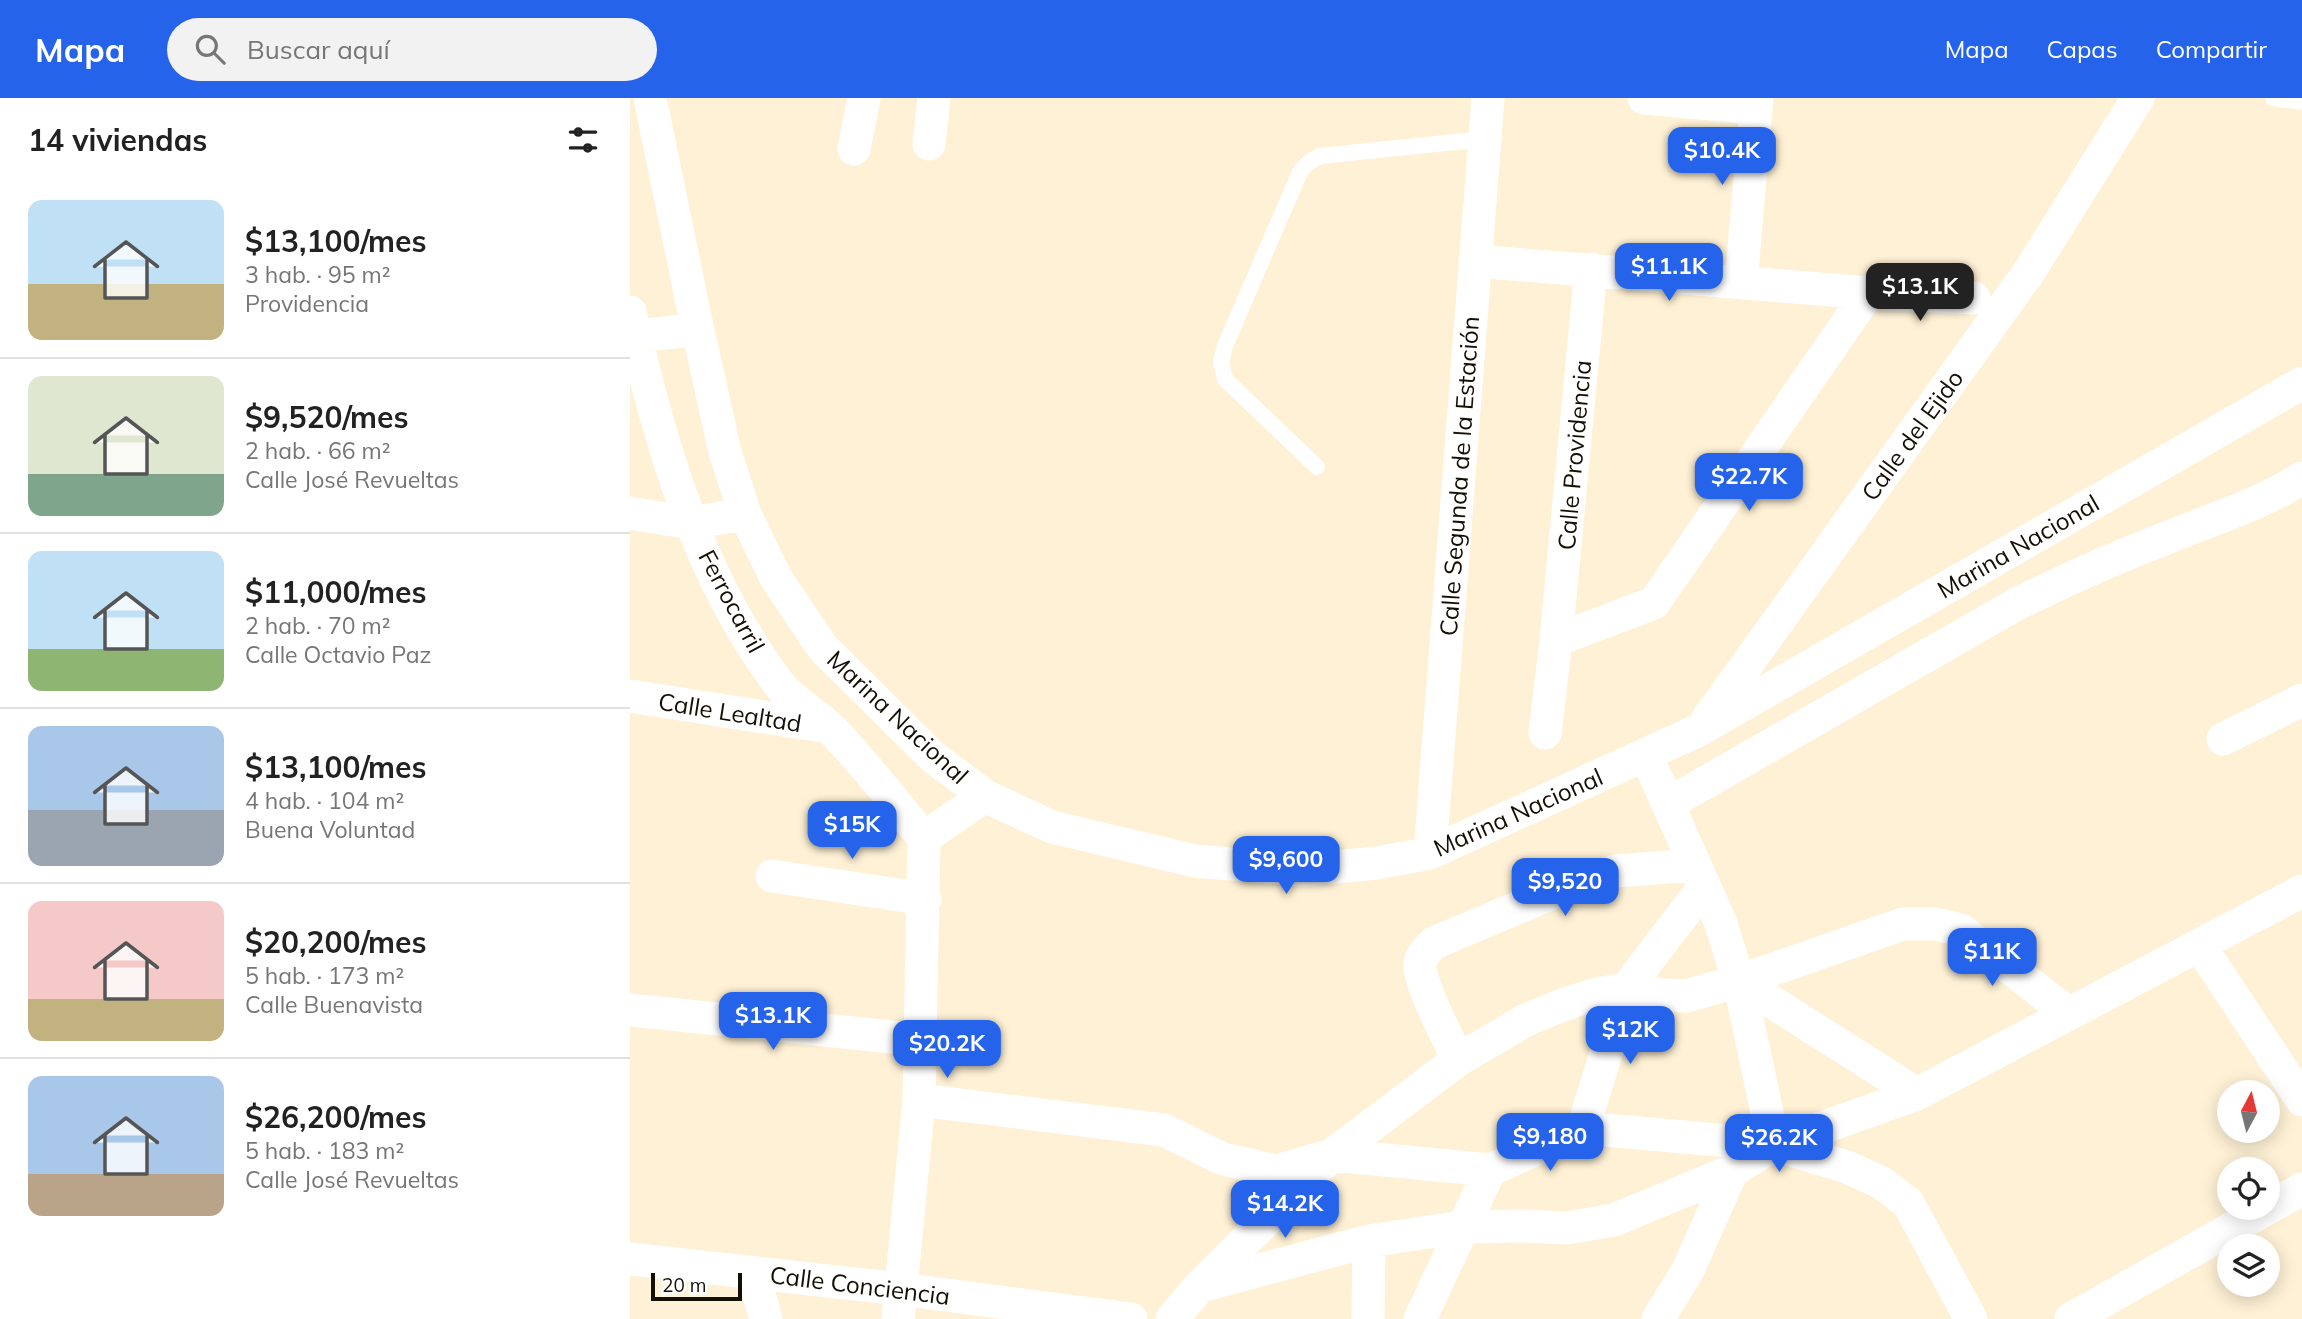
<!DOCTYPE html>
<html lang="es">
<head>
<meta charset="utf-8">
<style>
	:root { --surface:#fff; --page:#f2f2f2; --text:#222; --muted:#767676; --line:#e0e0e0; --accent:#2563eb }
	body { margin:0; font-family:Mulish,sans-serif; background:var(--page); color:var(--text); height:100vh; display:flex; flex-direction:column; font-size:26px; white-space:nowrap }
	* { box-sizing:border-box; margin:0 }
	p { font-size:23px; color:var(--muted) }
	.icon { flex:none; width:38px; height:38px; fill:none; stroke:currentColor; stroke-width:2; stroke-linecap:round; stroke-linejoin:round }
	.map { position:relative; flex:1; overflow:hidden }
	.panel { display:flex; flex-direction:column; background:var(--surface); width:630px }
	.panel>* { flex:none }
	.needle { width:46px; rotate:7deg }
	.buttons { position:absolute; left:1587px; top:982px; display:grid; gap:14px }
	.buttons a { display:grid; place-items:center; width:63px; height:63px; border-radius:50%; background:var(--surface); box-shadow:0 4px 18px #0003; font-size:35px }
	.scale { position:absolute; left:21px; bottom:18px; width:91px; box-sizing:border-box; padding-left:7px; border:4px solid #140f04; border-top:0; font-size:19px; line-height:24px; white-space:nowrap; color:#140f04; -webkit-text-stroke:5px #fff; paint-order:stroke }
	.price { position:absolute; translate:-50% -60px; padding:0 16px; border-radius:14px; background:var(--accent); color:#fff; font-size:23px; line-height:46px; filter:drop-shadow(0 2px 4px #0008) }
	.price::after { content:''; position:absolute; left:50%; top:42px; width:21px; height:16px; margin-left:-10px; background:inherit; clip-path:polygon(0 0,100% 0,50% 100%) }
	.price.current { background:#222; color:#fff }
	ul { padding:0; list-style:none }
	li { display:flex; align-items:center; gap:21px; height:175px; padding:0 28px }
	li+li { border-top:2px solid var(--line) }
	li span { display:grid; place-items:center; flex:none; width:196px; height:140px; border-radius:14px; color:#555 }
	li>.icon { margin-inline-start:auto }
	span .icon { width:84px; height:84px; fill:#fffc; stroke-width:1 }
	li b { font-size:30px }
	h2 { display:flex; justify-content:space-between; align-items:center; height:84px; padding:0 28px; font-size:30px }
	header { display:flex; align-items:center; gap:42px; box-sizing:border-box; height:98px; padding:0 35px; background:var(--accent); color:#fff }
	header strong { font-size:33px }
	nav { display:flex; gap:38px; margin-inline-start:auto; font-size:24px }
	.search { width:490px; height:63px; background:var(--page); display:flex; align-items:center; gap:18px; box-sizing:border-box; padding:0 24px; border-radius:38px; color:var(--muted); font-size:26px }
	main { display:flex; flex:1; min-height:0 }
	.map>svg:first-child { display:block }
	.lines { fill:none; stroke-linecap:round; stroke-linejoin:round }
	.lane { stroke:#fff; stroke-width:16 }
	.street { stroke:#fff; stroke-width:33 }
	.labels { text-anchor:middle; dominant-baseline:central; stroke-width:5; stroke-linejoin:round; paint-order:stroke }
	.street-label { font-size:24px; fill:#140f04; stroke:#fff }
</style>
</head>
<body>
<header>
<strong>Mapa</strong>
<div class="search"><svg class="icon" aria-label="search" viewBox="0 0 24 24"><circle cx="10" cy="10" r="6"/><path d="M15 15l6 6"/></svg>Buscar aquí</div>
<nav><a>Mapa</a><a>Capas</a><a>Compartir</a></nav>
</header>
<main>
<section class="panel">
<h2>14 viviendas<svg class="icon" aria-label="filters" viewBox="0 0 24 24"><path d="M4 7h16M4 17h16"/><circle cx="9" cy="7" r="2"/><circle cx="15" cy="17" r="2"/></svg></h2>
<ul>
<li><span style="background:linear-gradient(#bfe0f5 60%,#c2b280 0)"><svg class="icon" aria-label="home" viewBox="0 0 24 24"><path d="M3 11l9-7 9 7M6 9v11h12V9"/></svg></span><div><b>$13,100/mes</b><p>3 hab. · 95 m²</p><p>Providencia</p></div></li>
<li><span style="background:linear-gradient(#dfe7d0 70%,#7fa58c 0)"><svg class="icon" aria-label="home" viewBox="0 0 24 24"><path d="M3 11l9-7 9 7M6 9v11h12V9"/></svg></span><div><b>$9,520/mes</b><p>2 hab. · 66 m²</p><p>Calle José Revueltas</p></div></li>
<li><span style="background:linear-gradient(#bfe0f5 70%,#8fb573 0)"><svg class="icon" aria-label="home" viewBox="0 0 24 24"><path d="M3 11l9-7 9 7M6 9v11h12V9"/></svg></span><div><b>$11,000/mes</b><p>2 hab. · 70 m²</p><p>Calle Octavio Paz</p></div></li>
<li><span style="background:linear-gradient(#a9c7e8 60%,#9aa5b1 0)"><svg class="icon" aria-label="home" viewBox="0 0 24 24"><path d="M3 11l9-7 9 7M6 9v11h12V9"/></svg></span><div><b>$13,100/mes</b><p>4 hab. · 104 m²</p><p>Buena Voluntad</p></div></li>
<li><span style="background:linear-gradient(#f6c9c9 70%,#c2b280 0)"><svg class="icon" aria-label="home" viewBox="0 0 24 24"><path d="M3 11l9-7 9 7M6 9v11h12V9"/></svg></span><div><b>$20,200/mes</b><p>5 hab. · 173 m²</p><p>Calle Buenavista</p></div></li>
<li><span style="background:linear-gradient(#a9c7e8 70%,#b9a48a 0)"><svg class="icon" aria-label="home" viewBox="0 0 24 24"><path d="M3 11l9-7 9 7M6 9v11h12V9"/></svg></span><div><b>$26,200/mes</b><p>5 hab. · 183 m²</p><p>Calle José Revueltas</p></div></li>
</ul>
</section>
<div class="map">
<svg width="1672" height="1221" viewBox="0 0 1672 1221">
	<rect width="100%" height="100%" fill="#fef1d5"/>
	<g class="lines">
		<path class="lane" d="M1643 0 1672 4
			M687 369 595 281 591 264 595 248 670 74 678 65 690 58 854 41"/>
		<path class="street" d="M20 0 64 214 95 354 115 416 146 480 193 550 303 659 355 698 422 729 565 763 672 772 747 765 800 755 1069 632 1672 285
			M1014 0 1126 10
			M299 46 304 0
			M224 51 234 0
			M845 163 1238 195 1344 200
			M1111 184 1127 0
			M0 214C29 343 68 479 149 586 162 604 186 615 201 631 235 665 264 704 294 740
			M0 238 68 232
			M0 415 61 425 115 416
			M926 542 1024 505 1238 195
			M0 598 198 629
			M1077 622 1399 174 1508 0
			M915 635 926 542 961 171
			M1593 641 1672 602
			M1016 657 1090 823 1109 883 1144 1047
			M1038 706 1385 507C1435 482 1487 459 1539 439 1585 420 1630 407 1672 380
			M294 740 355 698
			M800 755 858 0
			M142 778 295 801
			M1570 848 1672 1002
			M1109 883 1287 996
			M0 912 291 942
			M828 962C819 942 790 887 790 868 790 858 797 852 804 845L958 780 986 773 1064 767
			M289 1002 534 1032 593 1061 646 1073 702 1057 860 1072 953 1030 1144 1047 1217 1069 1252 1085 1278 1105 1341 1221
			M953 1030 996 891 1074 789
			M0 1161 270 1191 501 1221
			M123 1175 136 1221
			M570 1188 739 1143 832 1129 895 1128 937 1130 984 1122 1102 1073 1144 1047 1287 996 1672 793
			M268 1221 289 1002 294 740
			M542 1221 570 1188 702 1057 828 962 896 922 935 906 967 896 996 891 1034 897 1056 898 1109 883 1273 826H1305L1331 832 1438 915
			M738 1221 739 1143
			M790 1221 860 1072
			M1028 1221 1058 1172 1102 1073
			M1441 1221 1672 1091"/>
	</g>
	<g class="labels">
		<g class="street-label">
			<text transform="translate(1282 337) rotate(-54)">Calle del Ejido</text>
			<text transform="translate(944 357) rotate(-85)">Calle Providencia</text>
			<text transform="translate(829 378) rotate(-86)">Calle Segunda de la Estación</text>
			<text transform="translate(1388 448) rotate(-30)">Marina Nacional</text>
			<text transform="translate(102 503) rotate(62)">Ferrocarril</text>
			<text transform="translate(100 614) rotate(9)">Calle Lealtad</text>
			<text transform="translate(268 619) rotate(43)">Marina Nacional</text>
			<text transform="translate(888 714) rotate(-24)">Marina Nacional</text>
			<text transform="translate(230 1187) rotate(7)">Calle Conciencia</text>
		</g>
	</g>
</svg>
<div class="buttons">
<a><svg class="needle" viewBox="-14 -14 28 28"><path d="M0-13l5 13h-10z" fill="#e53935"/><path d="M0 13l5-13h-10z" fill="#767676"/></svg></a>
<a><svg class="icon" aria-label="locate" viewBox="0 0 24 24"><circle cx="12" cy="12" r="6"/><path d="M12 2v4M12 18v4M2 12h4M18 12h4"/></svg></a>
<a><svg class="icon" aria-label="layers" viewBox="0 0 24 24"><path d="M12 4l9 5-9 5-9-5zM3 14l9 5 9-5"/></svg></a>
</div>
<div class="scale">20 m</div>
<b class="price" style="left:1092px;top:89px">$10.4K</b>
<b class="price" style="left:1039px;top:205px">$11.1K</b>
<b class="price current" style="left:1290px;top:225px">$13.1K</b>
<b class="price" style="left:1119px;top:415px">$22.7K</b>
<b class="price" style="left:222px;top:763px">$15K</b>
<b class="price" style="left:656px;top:798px">$9,600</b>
<b class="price" style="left:935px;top:820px">$9,520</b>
<b class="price" style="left:1362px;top:890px">$11K</b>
<b class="price" style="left:143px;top:954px">$13.1K</b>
<b class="price" style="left:1000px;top:968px">$12K</b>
<b class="price" style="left:317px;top:982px">$20.2K</b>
<b class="price" style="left:920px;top:1075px">$9,180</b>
<b class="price" style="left:1149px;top:1076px">$26.2K</b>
<b class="price" style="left:655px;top:1142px">$14.2K</b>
</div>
</main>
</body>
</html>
